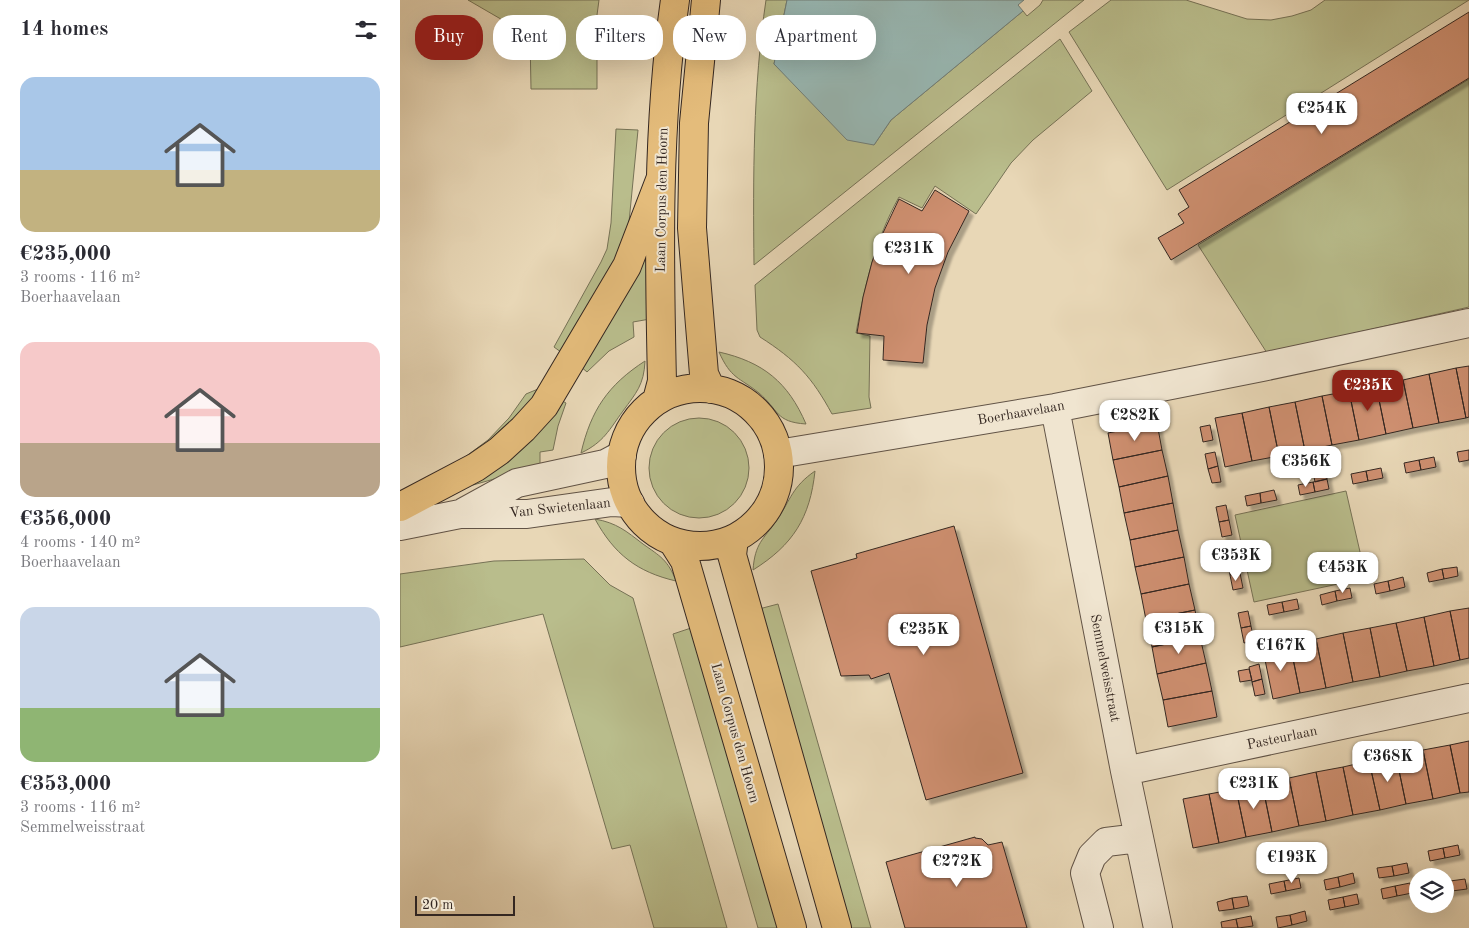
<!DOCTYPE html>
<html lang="en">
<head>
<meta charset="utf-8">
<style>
	:root { --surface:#fff; --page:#f7f7f7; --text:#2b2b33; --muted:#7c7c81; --accent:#8f2418 }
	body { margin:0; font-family:"Old Standard TT",serif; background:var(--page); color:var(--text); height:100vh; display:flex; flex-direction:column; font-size:19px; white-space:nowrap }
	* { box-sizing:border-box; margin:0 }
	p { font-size:16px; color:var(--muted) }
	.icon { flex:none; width:28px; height:28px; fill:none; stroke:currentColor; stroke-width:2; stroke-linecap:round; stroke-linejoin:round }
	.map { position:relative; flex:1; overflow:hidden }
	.panel { display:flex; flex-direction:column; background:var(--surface); width:400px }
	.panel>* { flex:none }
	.guide { position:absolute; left:15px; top:15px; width:475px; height:45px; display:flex; gap:10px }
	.buttons { position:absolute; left:1009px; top:868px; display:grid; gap:10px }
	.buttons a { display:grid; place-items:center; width:45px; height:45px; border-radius:50%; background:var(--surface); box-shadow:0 5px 20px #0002; font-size:25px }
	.scale { position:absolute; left:15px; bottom:12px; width:100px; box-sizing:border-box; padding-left:5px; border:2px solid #342721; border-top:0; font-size:14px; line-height:18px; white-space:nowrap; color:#342721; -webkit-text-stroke:4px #f0e5d0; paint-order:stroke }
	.price { position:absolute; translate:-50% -42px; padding:0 11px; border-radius:10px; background:#fff; color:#222; font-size:16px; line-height:32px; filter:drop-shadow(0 1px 2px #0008) }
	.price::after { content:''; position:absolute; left:50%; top:30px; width:15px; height:11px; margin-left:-8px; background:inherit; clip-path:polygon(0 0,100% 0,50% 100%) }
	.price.selected { background:var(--accent); color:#fff }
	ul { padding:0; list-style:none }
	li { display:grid; align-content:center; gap:10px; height:265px; padding:0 20px }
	li span { display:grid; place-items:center; height:155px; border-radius:15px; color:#555 }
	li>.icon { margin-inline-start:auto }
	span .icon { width:90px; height:90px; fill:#fffc; stroke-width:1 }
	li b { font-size:21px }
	h2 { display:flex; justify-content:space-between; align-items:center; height:60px; padding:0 20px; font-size:21px }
	.pill { padding:0 18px; border-radius:20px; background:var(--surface); box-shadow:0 5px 20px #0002; font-size:18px; line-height:45px }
	.pill.selected { background:var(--accent); color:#fff }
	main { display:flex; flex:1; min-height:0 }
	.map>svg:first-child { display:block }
	.green { fill:#b9bd8c; stroke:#767256 }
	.water { fill:#98b8b4; stroke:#707e79 }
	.building { fill:#ce8f70; stroke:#342721; filter:url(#shadow) }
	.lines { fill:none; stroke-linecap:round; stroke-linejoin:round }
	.minor-casing { stroke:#615346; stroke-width:30 }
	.major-casing { stroke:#342721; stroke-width:30 }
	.minor { stroke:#f0e5d0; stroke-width:28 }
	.major { stroke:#e4bc7b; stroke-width:28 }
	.labels { text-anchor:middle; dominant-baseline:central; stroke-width:4; stroke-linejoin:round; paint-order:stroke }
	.street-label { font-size:14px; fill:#342721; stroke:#f0e5d0 }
</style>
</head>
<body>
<main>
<section class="panel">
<h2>14 homes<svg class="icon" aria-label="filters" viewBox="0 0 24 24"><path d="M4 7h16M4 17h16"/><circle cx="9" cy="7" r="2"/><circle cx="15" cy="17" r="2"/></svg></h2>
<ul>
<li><span style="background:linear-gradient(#a9c7e8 60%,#c2b280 0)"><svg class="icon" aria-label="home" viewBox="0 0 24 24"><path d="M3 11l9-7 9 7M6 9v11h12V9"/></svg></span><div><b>€235,000</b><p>3 rooms · 116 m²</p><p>Boerhaavelaan</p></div></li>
<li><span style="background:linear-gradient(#f6c9c9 65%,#b9a48a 0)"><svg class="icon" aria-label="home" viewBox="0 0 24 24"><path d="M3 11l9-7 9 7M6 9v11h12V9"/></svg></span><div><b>€356,000</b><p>4 rooms · 140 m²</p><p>Boerhaavelaan</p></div></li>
<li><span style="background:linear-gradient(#c9d6e8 65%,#8fb573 0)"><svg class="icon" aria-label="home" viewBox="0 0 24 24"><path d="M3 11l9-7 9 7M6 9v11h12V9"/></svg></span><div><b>€353,000</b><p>3 rooms · 116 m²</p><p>Semmelweisstraat</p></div></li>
</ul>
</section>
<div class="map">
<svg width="1069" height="928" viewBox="0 0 1069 928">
	<defs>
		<filter id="shadow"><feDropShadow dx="4.5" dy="4.5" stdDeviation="1" flood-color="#0004"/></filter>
	</defs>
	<rect width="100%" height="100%" fill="#e8d7b6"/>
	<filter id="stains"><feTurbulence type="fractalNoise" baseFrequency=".004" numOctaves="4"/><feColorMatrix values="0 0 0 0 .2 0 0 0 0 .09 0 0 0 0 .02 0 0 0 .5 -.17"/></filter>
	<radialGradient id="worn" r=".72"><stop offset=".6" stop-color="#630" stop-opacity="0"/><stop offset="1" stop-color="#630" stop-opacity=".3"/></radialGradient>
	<path class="green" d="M68 0H199L197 15V89H131L130 36Z
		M366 0H387L374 64 474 145 491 120 623 11 627 16 640 5 643 0H684L354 265C353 177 353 87 366 0Z
		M711 0H786L847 19 871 20 892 16 911 10 925 0H1069L767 190 669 32Z
		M660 39 692 91 633 140 611 163 576 214 535 186 522 208 499 197C475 240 465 285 456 333L470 336 469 397 471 408 432 414C412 377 396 360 360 337L357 330 355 285Z
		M1069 79V307L867 353 798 245Z
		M216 129 238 130 229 222 226 240 165 355 154 347 201 262 207 249 211 223Z
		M247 248 250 319 233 322 234 337 209 351 187 372 180 366Z
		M319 352C363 362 388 382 406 424 375 422 379 410 359 393 339 377 331 379 319 352Z
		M245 361C244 385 236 393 223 411 209 430 204 442 181 453 191 410 208 385 245 361Z
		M138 389 123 416 72 459 65 457 88 440 109 418 126 394Z
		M159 399 166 403 158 426 153 450 140 452V466L73 485 71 480Z
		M249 468a50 50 0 1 1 100 0a50 50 0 1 1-100 0Z
		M415 471C410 518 393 545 353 570 355 543 363 540 377 520 391 499 392 487 415 471Z
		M946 491 966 578 854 602 835 515Z
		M195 519C217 523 226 531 243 544 260 556 268 560 276 581 237 572 214 554 195 519Z
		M184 559 210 585 233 598 327 928H254L230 845 212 849 143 614 0 647V574L94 561Z
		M378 604 471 928H448L359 609Z
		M291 628 381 928H358L273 634Z"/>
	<path class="water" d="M387 0H624L618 5 623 11 491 120 474 145 447 140 374 64Z"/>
	<path class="building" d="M1069 12V78L771 260 758 238 784 223 778 214 789 207 779 190Z
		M535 190 569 211 548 252 535 288 527 325 523 363 483 360 484 336 457 333 463 297 472 262 482 235 499 199 522 211Z
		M1069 366V417L1066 418 1056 368Z
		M1056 368 1066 418 1039 423 1029 374Z
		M1029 374 1039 423 1013 428 1003 380Z
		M1003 380 1013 428 986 434 976 385Z
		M976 385 986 434 959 440 949 391Z
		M949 391 959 440 932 445 922 396Z
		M922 396 932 445 905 451 895 402Z
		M895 402 905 451 879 456 869 407Z
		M869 407 879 456 852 461 842 413Z
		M842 413 852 461 825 467 815 418Z
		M757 423 762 450 713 460 708 433Z
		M810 425 813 440 803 442 800 427Z
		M762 450 768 476 719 487 713 460Z
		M1069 450V460L1059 462 1057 452Z
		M815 452 818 466 808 469 805 454Z
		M1034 457 1036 467 1021 470 1019 460Z
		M1019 460 1021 470 1006 473 1004 463Z
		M818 466 821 482 812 483 808 469Z
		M981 468 983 478 968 481 966 471Z
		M966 471 968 481 953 484 951 474Z
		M927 474V479L915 482 914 477Z
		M768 476 773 503 724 513 719 487Z
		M927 479 929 489 915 492 913 482Z
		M913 482 915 492 900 495 898 485Z
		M874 490 877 500 861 503 860 493Z
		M860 493 861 503 847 506 845 496Z
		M773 503 778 530 730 540 724 513Z
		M826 505 829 520 819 522 816 507Z
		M829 520 832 535 822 537 819 522Z
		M554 526 623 773 526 800 489 673 471 679 469 675 441 676 411 571 457 558 456 554Z
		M778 530 784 557 735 567 730 540Z
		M784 557 789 584 741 594 735 567Z
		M837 558 840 573 830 575 827 560Z
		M1057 567 1058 576 1044 579 1042 569Z
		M1042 569 1044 579 1029 582 1027 573Z
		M840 573 843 588 833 590 830 575Z
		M1003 577 1005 587 990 591 988 581Z
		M988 581 990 591 976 594 974 584Z
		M789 584 795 610 746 620 741 594Z
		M950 588 952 598 937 601 935 591Z
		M935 591 937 601 922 605 920 595Z
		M897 599 899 609 884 612 882 602Z
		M882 602 884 612 869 615 867 605Z
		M1069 608V658L1060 660 1050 611Z
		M795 610 800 637 752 647 746 620Z
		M848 611 851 626 841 628 838 613Z
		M1050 611 1060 660 1034 666 1024 617Z
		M1024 617 1034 666 1007 671 996 623Z
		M996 623 1007 671 980 677 970 628Z
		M851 626 854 641 844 643 841 628Z
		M970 628 980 677 953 682 943 633Z
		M943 633 953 682 926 688 916 639Z
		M800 637 806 663 757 674 752 647Z
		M916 639 926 688 900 693 890 644Z
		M890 644 900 693 873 699 863 650Z
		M806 663 812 691 763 700 757 674Z
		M859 664 862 679 852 682 849 667Z
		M849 669 852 680 840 682 838 671Z
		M862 679 865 694 855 696 852 682Z
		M812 691 817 717 768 727 763 700Z
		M1069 741V792L1060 793 1050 745Z
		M1050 745 1060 793 1033 799 1023 750Z
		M1023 750 1033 799 1006 804 996 756Z
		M996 756 1006 804 980 810 969 761Z
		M969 761 980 810 953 815 943 767Z
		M943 767 953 815 926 821 916 772Z
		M916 772 926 821 899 826 889 778Z
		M889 778 899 826 872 832 862 783Z
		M862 783 872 832 846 837 836 789Z
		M836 789 846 837 819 843 809 794Z
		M809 794 819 843 793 848 783 799Z
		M575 837V838L582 839 588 845 602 842 627 928H505L486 862Z
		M1058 845 1060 855 1045 858 1043 848Z
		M1043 848 1045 858 1030 861 1028 851Z
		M1007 863 1009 873 994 876 992 866Z
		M992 866 994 876 979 878 977 868Z
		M953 873 955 883 940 887 938 877Z
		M938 877 940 887 926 890 924 880Z
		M899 878 901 888 886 891 884 881Z
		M1065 879 1067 889 1052 891 1050 881Z
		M884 881 886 891 871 894 869 884Z
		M1050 881 1052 891 1045 893V882Z
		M1010 883 1012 893 997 896 995 886Z
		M995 886 997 896 983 899 981 889Z
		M957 894 959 904 945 907 943 897Z
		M847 896 849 906 834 909 832 898Z
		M943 897 945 907 930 910 928 900Z
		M832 898 834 909 819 911 817 902Z
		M905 911 907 921 892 925 890 915Z
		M890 915 892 925 878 928 876 917Z
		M851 916 853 926 838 928 836 919Z
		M836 919 838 928H822L821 922Z"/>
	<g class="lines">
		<defs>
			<path id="minor" d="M655 408 725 771 758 928
				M378 454 655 408 862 367 1069 323
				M64 512 117 483 205 464 222 455
				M0 526 60 514H127L212 502 230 503
				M725 771 1069 698
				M699 928 685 873 692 856 706 842 739 838"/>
			<path id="major" d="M306 0 294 123 292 228 304 374 311 389
				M221 467a79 79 0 1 1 158 0a79 79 0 1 1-158 0Z
				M257 400 262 381C259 254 257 126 275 0
				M0 507 76 467 99 451 123 429 144 406 227 266 260 180
				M334 539 332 555 437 928
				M273 542 285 561 392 928"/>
		</defs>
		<use href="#minor" class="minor-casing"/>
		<use href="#major" class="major-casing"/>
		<use href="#minor" class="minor"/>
		<use href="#major" class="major"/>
	</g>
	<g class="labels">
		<g class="street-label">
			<text transform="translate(262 200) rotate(-89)">Laan Corpus den Hoorn</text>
			<text transform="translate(621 413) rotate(-10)">Boerhaavelaan</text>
			<text transform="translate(160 508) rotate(-6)">Van Swietenlaan</text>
			<text transform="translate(705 668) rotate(79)">Semmelweisstraat</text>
			<text transform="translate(335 733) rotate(74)">Laan Corpus den Hoorn</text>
			<text transform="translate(882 738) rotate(-12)">Pasteurlaan</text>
		</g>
	</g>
	<rect width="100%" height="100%" filter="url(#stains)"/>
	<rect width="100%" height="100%" fill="url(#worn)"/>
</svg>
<div class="buttons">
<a><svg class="icon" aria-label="layers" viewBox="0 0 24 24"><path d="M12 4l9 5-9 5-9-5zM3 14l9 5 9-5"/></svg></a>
</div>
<div class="scale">20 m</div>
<b class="price" style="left:922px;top:135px">€254K</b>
<b class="price" style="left:509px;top:275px">€231K</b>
<b class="price selected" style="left:968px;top:412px">€235K</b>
<b class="price" style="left:735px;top:442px">€282K</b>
<b class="price" style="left:906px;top:488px">€356K</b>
<b class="price" style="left:836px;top:582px">€353K</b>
<b class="price" style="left:943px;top:594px">€453K</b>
<b class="price" style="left:779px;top:655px">€315K</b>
<b class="price" style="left:524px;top:656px">€235K</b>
<b class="price" style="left:881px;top:672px">€167K</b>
<b class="price" style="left:988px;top:783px">€368K</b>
<b class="price" style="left:854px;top:810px">€231K</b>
<b class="price" style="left:892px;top:884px">€193K</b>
<b class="price" style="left:557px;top:888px">€272K</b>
<div class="guide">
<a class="pill selected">Buy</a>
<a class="pill">Rent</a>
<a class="pill">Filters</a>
<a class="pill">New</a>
<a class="pill">Apartment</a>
</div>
</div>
</main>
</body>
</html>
